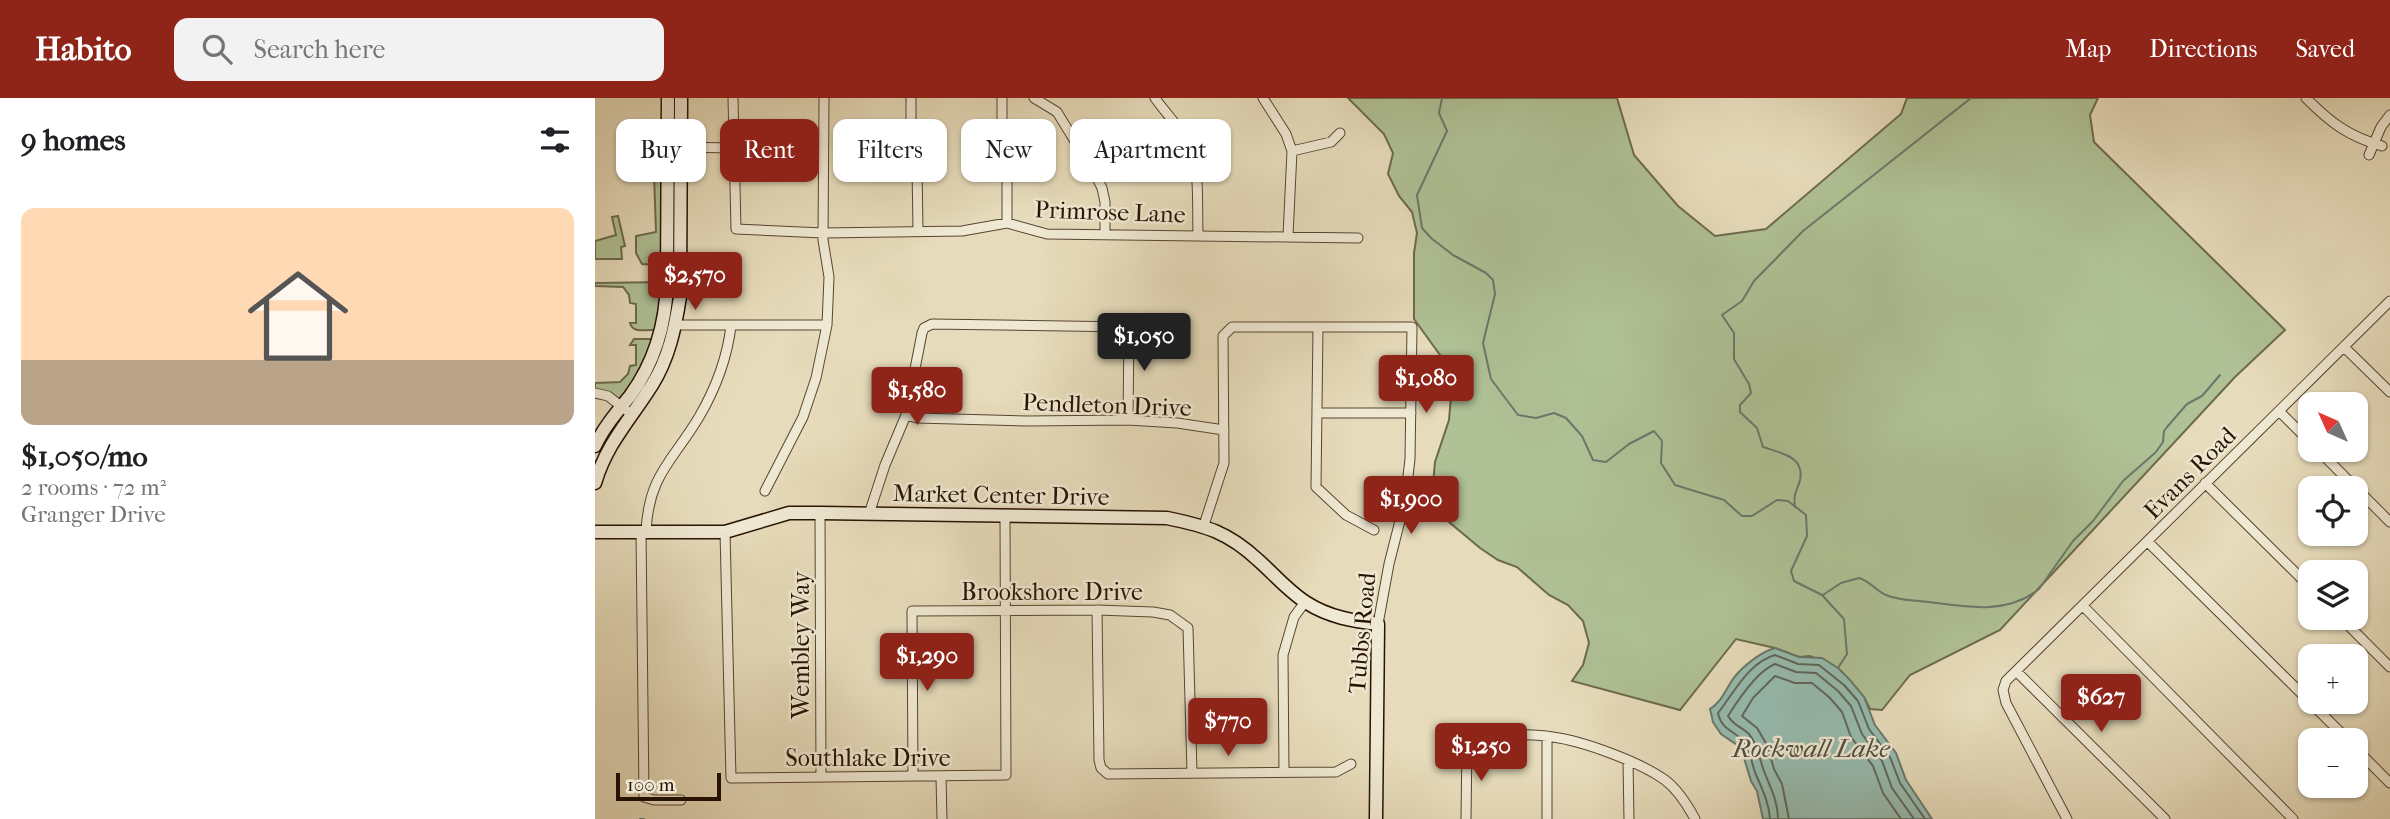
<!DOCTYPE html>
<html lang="en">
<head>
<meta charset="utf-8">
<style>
	:root { --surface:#fff; --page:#f2f2f2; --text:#202124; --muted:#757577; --line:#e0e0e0; --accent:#8f2418 }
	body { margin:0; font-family:"IM FELL French Canon",serif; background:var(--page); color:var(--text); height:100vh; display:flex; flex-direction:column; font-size:26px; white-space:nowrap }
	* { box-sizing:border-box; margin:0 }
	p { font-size:23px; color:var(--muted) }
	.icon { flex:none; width:38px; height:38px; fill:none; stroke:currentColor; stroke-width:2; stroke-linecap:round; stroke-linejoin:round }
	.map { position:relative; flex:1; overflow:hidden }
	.details { display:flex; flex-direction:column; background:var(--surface); width:595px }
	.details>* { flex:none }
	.top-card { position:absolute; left:21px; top:21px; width:665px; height:63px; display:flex; gap:14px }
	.needle { width:46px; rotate:315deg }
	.controls { position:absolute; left:1703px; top:294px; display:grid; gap:14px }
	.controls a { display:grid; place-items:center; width:70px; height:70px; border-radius:14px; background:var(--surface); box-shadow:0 2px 5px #0004; font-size:35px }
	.scale { position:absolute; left:21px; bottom:18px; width:105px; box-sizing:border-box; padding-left:7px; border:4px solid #281303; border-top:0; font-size:19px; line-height:24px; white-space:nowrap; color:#281303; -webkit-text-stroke:5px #efe8d2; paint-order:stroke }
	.price { position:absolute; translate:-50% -60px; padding:0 16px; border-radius:7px; background:var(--accent); color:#fff; font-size:23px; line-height:46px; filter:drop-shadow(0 2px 4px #0008) }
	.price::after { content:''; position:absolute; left:50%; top:42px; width:21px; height:16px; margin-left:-10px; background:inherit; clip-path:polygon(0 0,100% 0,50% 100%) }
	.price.current { background:#222; color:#fff }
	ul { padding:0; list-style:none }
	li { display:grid; align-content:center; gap:14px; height:371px; padding:0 21px }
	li+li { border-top:2px solid var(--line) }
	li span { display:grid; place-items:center; height:217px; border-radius:14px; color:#555 }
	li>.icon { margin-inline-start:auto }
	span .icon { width:126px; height:126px; fill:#fffc; stroke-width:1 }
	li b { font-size:30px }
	h2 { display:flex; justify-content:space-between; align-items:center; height:84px; padding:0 21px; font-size:30px }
	.tag { padding:0 24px; border-radius:14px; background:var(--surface); box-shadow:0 2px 5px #0004; font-size:24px; line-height:63px }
	.tag.current { background:var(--accent); color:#fff }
	header { display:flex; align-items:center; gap:42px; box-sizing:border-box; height:98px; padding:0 35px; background:var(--accent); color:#fff }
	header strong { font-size:33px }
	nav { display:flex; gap:38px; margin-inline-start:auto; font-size:24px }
	.search { width:490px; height:63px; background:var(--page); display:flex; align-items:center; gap:18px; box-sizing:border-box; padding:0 24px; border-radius:14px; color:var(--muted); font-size:26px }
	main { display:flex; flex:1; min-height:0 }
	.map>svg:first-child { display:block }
	.green { fill:#afc195; stroke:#6c6a4c; stroke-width:2 }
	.water { fill:#96bbaf; stroke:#6a786a; stroke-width:2 }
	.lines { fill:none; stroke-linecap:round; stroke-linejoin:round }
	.shore { stroke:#5f6759; stroke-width:2 }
	.stream { stroke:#6a786a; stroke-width:2 }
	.street-casing { stroke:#584531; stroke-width:11 }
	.secondary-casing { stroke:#281303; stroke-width:15 }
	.street { stroke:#efe8d2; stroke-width:9 }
	.secondary { stroke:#efe8d2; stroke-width:12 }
	.labels { text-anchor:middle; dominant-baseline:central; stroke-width:5; stroke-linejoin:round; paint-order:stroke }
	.street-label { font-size:24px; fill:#281303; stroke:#efe8d2 }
	.water-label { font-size:26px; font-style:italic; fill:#4e4e3f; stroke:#efe8d2 }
</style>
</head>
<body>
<header>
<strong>Habito</strong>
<div class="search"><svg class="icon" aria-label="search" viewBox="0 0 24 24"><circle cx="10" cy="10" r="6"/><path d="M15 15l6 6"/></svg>Search here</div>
<nav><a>Map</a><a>Directions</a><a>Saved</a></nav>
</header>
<main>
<section class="details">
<h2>9 homes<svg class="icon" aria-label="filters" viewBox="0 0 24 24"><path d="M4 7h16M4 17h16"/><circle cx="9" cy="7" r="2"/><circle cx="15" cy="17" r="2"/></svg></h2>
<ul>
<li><span style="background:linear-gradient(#ffd9b3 70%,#b9a48a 0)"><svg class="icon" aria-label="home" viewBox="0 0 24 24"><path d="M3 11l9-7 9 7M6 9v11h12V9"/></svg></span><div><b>$1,050/mo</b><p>2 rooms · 72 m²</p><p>Granger Drive</p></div></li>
</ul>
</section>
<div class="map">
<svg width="1795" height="721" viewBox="0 0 1795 721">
	<rect width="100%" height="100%" fill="#e6dbba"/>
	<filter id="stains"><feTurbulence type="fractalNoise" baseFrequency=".00286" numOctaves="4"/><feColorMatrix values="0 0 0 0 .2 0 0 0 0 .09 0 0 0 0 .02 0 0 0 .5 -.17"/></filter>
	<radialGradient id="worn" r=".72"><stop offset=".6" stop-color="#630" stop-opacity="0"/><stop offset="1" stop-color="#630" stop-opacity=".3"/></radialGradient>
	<path class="green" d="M753 0H1022L1039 57 1083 108 1120 138 1171 131 1306 16 1312 0H1503L1495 17 1499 44 1690 232 1640 279 1405 532 1315 577 1287 612 1275 611 1269 599 1243 570 1215 558 1204 559 1180 550 1141 541 1085 612 977 583 988 567 994 545 988 523 973 507 954 497 922 469 903 462 885 450 836 409 840 364 854 322 858 275 819 221V155L822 135 817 114 804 98 793 76 798 55 789 36Z
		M46 54 63 55 66 58V164L62 167 47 166 41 155V138L61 134 59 76 41 73 37 69 41 58Z
		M23 118 30 148 26 149 27 161H0V143L21 137 17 119Z
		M69 184 60 232H57C48 232 38 235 35 225H41V206L35 205 34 197 28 189 0 188V185Z
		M39 241H55L58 246 45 275 25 301 0 292V285L25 284 33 276 35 268 41 267V247H35Z"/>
	<path class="water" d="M1180 550 1204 559 1227 560 1243 570 1255 582 1269 599 1280 627 1301 655 1311 682 1337 721H1168L1162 693 1156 683 1149 660 1142 647 1126 636 1118 624 1115 611C1126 604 1129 595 1136 584 1144 571 1165 554 1180 550Z"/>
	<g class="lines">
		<path class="shore" d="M1175 721C1174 705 1168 693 1162 679 1156 667 1157 654 1148 643 1139 632 1127 633 1123 615 1138 596 1154 564 1180 557L1203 566 1224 567 1249 587 1263 603 1274 631 1295 659 1305 685 1330 721
			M1183 721C1183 703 1175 689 1169 673 1164 660 1163 647 1154 636 1147 629 1139 628 1133 618 1143 602 1162 573 1180 566L1201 574 1221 575 1243 593 1256 608 1267 636 1287 663 1297 690 1319 721
			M1194 721 1187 686 1179 671 1172 647 1162 630 1147 618 1158 600 1180 578 1200 585H1217L1235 600 1247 614 1256 639 1278 668 1288 695 1306 721"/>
		<path class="stream" d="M847 0 844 15 852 33 822 97 827 130 836 140 858 157 891 175 898 182 900 196 888 245 896 281 923 317 941 320 959 315 971 320 987 338 998 362 1011 364 1034 346 1059 333 1067 343 1066 365 1080 387 1129 402 1147 418H1157L1182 402 1193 403 1211 417 1212 438 1196 473 1199 483 1227 497 1249 521 1252 556 1243 570
			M1200 409C1198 394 1202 394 1205 382 1210 358 1185 355 1168 349L1162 330 1145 314V307L1156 295 1154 286 1139 261V235L1127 217 1147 203 1159 183 1208 133 1376 0
			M1228 497 1246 485 1264 480C1275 483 1281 493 1291 497 1305 503 1319 502 1334 504 1371 509 1412 517 1444 491L1478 443 1498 423 1528 383 1561 354 1568 344 1569 333 1572 329 1592 306 1607 298 1625 277
			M45 721H49"/>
		<defs>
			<path id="street" d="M138 0 141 131 228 135 367 133 412 125 452 136 763 140
				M316 0V25L322 68 323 133
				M407 0V25L412 55V125
				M439 0 462 14 500 76 507 90 510 104V135
				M560 0C571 16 587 31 595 49 605 72 602 111 603 136
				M668 0 691 36 697 53 693 138
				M1711 0C1736 25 1753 38 1787 48
				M82 49 138 50
				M697 53 736 44 745 35
				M1774 57 1786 29 1795 17
				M81 227H232
				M723 229 721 389 751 417 779 432
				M1749 249 1795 294
				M0 295 13 298 31 312
				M1684 313 1715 344
				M722 315H816
				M311 317 322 320 432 323 533 322 582 325 629 332
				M1723 352 1795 424
				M1610 385 1715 489
				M170 393 208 319 221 280 232 227 234 179 228 142 229 0
				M225 415 226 679
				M274 416 290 367 311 317 327 235 329 230 337 226 534 229 533 322
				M609 427 629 365 628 238 637 229H817L815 361 810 403 794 466 783 526
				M46 433 49 699 59 702H86
				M51 433C54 376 78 363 104 319 121 290 132 261 136 228
				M130 434 136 680 411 677 410 418
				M1553 444 1715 604
				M1488 508 1698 721
				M502 512 504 662 506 670 513 676 741 674 756 666
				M1746 520 1795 569
				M1421 573 1570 721
				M1715 604 1753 642
				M952 638V721
				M1760 650 1795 685
				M1033 664 1034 721
				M689 674 688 557 699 519 710 504
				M318 678 317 513 502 512 558 514 575 517 593 530 597 675
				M346 679 347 721
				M871 721 872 645 879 638 887 635C910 638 934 635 958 639 988 643 1045 664 1070 682 1082 691 1093 708 1100 721
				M1472 721 1411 605 1408 592 1411 583 1795 203"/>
			<path id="secondary" d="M0 348C9 329 22 314 35 298 60 264 71 225 72 184L73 0
				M0 385C12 345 35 322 57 287 74 260 80 230 85 199L86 0
				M0 434H130L194 415H225L572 420C611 428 633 434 663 462 679 476 694 494 712 505 734 519 758 523 783 526L781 721"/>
		</defs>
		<use href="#street" class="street-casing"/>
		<use href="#secondary" class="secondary-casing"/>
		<use href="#street" class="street"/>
		<use href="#secondary" class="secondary"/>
	</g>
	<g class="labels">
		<g class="street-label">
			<text transform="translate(515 114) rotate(2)">Primrose Lane</text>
			<text transform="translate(512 307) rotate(2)">Pendleton Drive</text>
			<text transform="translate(1595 375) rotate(-45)">Evans Road</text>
			<text transform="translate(406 397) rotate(1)">Market Center Drive</text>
			<text x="457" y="494">Brookshore Drive</text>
			<text transform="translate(767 535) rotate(-85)">Tubbs Road</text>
			<text transform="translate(206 547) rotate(-90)">Wembley Way</text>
			<text x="273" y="660">Southlake Drive</text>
		</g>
		<g class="water-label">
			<text x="1216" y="650">Rockwall Lake</text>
		</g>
	</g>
	<rect width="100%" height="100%" filter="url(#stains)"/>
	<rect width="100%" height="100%" fill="url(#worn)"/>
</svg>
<div class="controls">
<a><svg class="needle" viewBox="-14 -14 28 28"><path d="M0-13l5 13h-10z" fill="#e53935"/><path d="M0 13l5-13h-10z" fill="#757577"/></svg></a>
<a><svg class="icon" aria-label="locate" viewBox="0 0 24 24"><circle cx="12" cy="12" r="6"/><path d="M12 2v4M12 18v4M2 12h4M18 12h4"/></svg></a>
<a><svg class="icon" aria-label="layers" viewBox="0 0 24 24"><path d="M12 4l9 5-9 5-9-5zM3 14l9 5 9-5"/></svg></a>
<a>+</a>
<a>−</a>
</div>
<div class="scale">100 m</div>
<b class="price" style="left:100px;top:214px">$2,570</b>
<b class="price current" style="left:549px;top:275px">$1,050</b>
<b class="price" style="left:831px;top:317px">$1,080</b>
<b class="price" style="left:322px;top:329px">$1,580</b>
<b class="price" style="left:816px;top:438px">$1,900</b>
<b class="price" style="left:332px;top:595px">$1,290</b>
<b class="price" style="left:1506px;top:636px">$627</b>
<b class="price" style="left:633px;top:660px">$770</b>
<b class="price" style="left:886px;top:685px">$1,250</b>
<div class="top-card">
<a class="tag">Buy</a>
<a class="tag current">Rent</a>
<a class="tag">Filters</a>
<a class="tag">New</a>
<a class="tag">Apartment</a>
</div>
</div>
</main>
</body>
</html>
